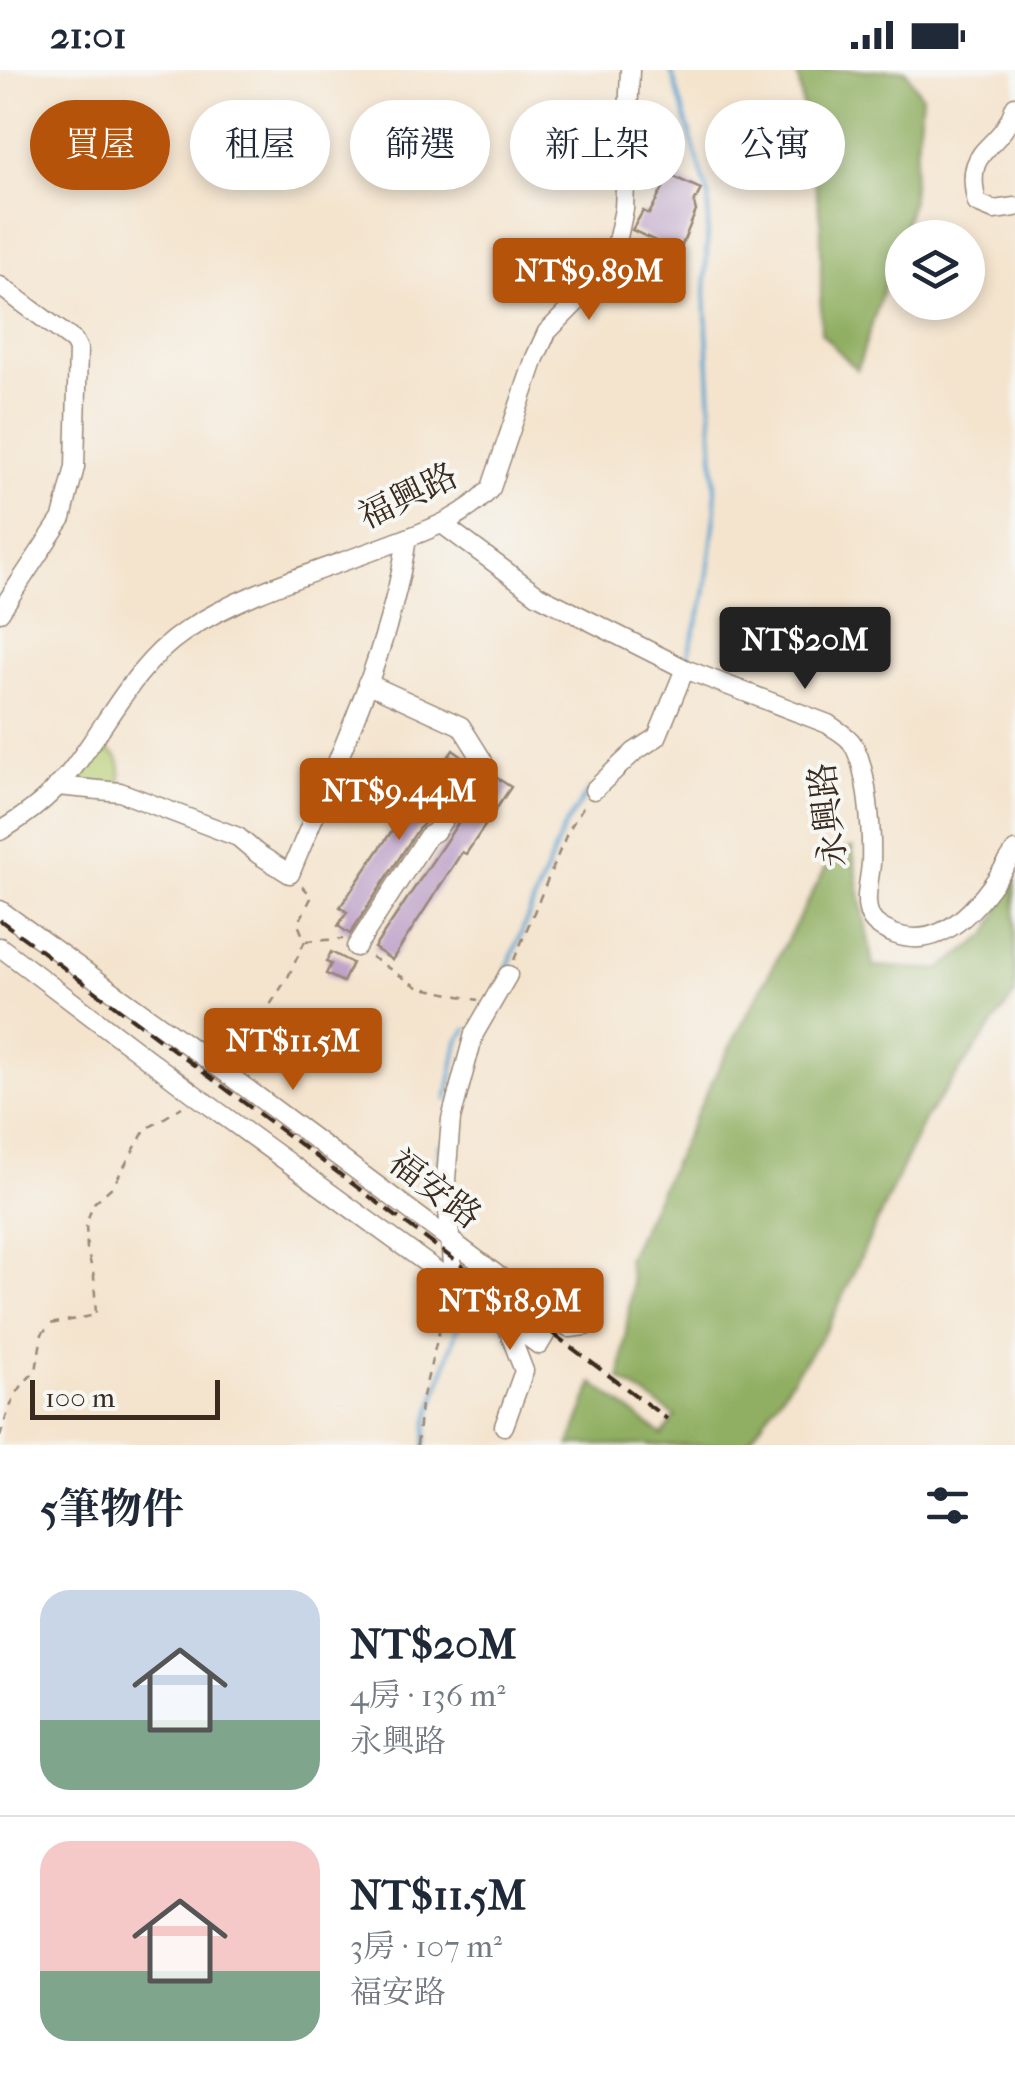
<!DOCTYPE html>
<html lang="zh-TW">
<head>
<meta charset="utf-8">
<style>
	:root { --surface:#fff; --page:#f6f6f7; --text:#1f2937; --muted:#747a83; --line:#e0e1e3; --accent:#b45309 }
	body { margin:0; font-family:"IM FELL French Canon","Noto Serif TC",serif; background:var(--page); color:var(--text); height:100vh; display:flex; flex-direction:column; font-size:38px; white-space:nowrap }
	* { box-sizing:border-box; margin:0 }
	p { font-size:32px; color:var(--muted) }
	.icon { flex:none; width:55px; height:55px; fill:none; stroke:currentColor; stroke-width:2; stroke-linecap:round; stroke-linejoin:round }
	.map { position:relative; height:1375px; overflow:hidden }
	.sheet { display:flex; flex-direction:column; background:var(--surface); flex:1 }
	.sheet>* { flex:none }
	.hud { position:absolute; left:30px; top:30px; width:955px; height:90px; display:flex; gap:20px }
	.controls { position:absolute; left:885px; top:150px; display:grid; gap:20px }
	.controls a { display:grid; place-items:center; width:100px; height:100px; border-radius:50%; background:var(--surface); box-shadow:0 5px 15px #0003; font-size:50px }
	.scale { position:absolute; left:30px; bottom:25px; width:190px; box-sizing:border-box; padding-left:10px; border:5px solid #3b2a1e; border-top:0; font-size:28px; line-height:35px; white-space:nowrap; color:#3b2a1e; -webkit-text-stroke:8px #f6f6f2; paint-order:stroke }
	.price { position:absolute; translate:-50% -85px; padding:0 22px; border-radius:10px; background:var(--accent); color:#fff; font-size:32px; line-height:65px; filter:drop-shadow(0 2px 5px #0008) }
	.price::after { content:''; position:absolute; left:50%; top:60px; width:30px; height:22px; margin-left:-15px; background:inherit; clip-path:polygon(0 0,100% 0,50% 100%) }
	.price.selected { background:#222; color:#fff }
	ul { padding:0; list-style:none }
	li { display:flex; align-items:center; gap:30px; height:250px; padding:0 40px }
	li+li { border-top:2px solid var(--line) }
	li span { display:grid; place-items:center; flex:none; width:280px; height:200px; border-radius:30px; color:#555 }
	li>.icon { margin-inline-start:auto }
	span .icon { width:120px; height:120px; fill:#fffc; stroke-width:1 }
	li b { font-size:42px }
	h2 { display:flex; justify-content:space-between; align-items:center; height:120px; padding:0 40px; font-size:42px }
	.pill { padding:0 35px; border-radius:45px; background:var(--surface); box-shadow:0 5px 15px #0003; font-size:35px; line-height:90px }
	.pill.selected { background:var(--accent); color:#fff }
	.status { display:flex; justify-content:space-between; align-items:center; height:70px; padding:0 50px; background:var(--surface); direction:ltr }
	.status svg { height:28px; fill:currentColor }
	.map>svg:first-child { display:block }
	.green { fill:#b6cb6f; stroke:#787a46; stroke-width:2.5 }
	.forest { fill:#90af62; stroke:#666c40; stroke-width:2.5 }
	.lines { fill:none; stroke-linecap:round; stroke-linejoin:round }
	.stream { stroke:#57a2cf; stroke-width:4 }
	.building { fill:#bda0c8 }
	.minor-casing { stroke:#988776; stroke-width:21 }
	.path { stroke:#988776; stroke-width:2.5; stroke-dasharray:8 8; stroke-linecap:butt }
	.minor { stroke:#fff; stroke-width:18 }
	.rail { stroke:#3b2a1e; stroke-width:4; stroke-dasharray:15 8; stroke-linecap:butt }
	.labels { text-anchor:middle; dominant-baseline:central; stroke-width:8; stroke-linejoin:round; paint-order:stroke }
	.street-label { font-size:35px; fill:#3b2a1e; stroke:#f6f6f2 }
</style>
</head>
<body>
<div class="status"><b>21:01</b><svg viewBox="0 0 49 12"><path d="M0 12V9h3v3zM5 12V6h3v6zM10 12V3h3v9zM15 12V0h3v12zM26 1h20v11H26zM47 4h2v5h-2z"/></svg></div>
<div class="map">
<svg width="1015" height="1375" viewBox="0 0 1015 1375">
	<rect width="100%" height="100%" fill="#f6f6f2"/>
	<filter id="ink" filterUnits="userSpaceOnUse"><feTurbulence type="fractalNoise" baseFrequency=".01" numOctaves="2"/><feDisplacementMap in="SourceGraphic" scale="20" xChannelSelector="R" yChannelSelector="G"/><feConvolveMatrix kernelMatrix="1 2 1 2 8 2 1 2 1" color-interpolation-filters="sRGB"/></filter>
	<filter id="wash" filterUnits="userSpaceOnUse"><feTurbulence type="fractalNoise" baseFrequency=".0048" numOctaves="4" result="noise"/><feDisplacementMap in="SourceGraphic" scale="40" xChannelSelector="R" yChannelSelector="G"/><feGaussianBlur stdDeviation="2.25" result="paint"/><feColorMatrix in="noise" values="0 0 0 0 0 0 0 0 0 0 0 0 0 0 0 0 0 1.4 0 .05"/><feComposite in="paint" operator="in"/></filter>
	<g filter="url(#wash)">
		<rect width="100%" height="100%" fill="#f4e4ce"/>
		<path class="green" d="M99 676C123 685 122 694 120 717L71 713Z"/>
		<path class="forest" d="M797 0H905L922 26 911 135 857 300 821 263V152Z
			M852 777 873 896 939 900 988 864 1015 804V924L924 1050 829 1256 746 1375H570L593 1313 662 1365 676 1346 620 1309 632 1214 627 1189 716 1003 830 790Z"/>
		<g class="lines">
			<path class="stream" d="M671 0 709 128 705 223 716 439 705 526 686 590
				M506 901 563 759 589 720
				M447 1030 458 971 467 959
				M438 1109 440 1074
				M425 1375 427 1354 460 1249 456 1222"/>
		</g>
		<g id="blocks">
			<path class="building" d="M663 102 701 119 694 133 696 141 679 182 632 160 643 141 649 144 663 118 658 113Z
				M453 680 468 691 428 750 418 759 350 864 338 856 347 842 340 837 406 740 411 743Z
				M491 704 511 717 466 784 462 782 392 890 374 878Z
				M331 882 352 893 343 912 326 904 331 894 326 892Z"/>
		</g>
	</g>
	<g filter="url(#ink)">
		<use href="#blocks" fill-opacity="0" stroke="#988776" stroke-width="2.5"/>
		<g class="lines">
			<defs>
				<path id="minor" d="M1015 36C1000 85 962 73 977 133L994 140 1015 137
					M0 216 74 271 78 279 75 397 62 448 0 542
					M442 454 538 525 685 599 828 654C836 660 847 665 852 673 868 696 872 765 871 793 870 810 863 830 870 846 875 856 885 860 894 864 950 885 989 821 1015 781
					M57 716 120 722 238 767 258 784 290 804C334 696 390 584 407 468
					M594 720 634 682 657 667 685 599
					M0 761C29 744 54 724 74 697 109 651 135 595 184 562 243 522 320 501 386 476 425 461 464 449 491 418L535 288 547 262 612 196 624 139 630 0
					M0 840 226 1003 555 1248 570 1258 585 1256
					M0 877 198 1027 539 1275 555 1248
					M356 877 428 766 435 762 483 691 461 656 367 613
					M453 1210 446 1109 451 1049 474 964 508 905
					M504 1249 524 1301 504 1356"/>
			</defs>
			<use href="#minor" class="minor-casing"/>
			<path class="path" d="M306 871 343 869
				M371 887 418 917 478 930
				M514 890 568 761 585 734
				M236 988 288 907 305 871 298 854 312 826 301 815
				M0 1367C8 1341 14 1319 36 1301L42 1264 50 1254 96 1245 94 1206 87 1180 86 1153 94 1133 113 1116 145 1060 182 1037
				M417 1375 421 1334 447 1230"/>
			<use href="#minor" class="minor"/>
			<path class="rail" d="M0 850 667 1349"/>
		</g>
	</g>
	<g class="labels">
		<g class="street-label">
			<text transform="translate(408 426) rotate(-26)">福興路</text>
			<text transform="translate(828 745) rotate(-97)">永興路</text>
			<text transform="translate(435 1119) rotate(37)">福安路</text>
		</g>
	</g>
</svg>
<div class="controls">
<a><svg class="icon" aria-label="layers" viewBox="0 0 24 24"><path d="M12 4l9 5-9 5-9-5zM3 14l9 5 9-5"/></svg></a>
</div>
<div class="scale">100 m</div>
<b class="price" style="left:589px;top:253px">NT$9.89M</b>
<b class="price selected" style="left:805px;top:622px">NT$20M</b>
<b class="price" style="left:399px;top:773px">NT$9.44M</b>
<b class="price" style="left:293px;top:1023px">NT$11.5M</b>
<b class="price" style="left:510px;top:1283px">NT$18.9M</b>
<div class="hud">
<a class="pill selected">買屋</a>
<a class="pill">租屋</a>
<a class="pill">篩選</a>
<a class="pill">新上架</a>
<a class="pill">公寓</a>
</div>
</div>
<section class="sheet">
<h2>5筆物件<svg class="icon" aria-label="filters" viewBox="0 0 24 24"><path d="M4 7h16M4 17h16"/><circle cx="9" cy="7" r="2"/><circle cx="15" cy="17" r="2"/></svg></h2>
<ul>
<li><span style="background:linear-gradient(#c9d6e8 65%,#7fa58c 0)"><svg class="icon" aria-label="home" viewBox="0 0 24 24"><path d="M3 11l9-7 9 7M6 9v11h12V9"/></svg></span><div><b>NT$20M</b><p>4房 · 136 m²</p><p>永興路</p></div></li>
<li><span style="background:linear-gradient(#f6c9c9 65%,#7fa58c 0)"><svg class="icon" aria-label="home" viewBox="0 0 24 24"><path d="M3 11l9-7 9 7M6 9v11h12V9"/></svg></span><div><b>NT$11.5M</b><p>3房 · 107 m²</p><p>福安路</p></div></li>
</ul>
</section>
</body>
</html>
